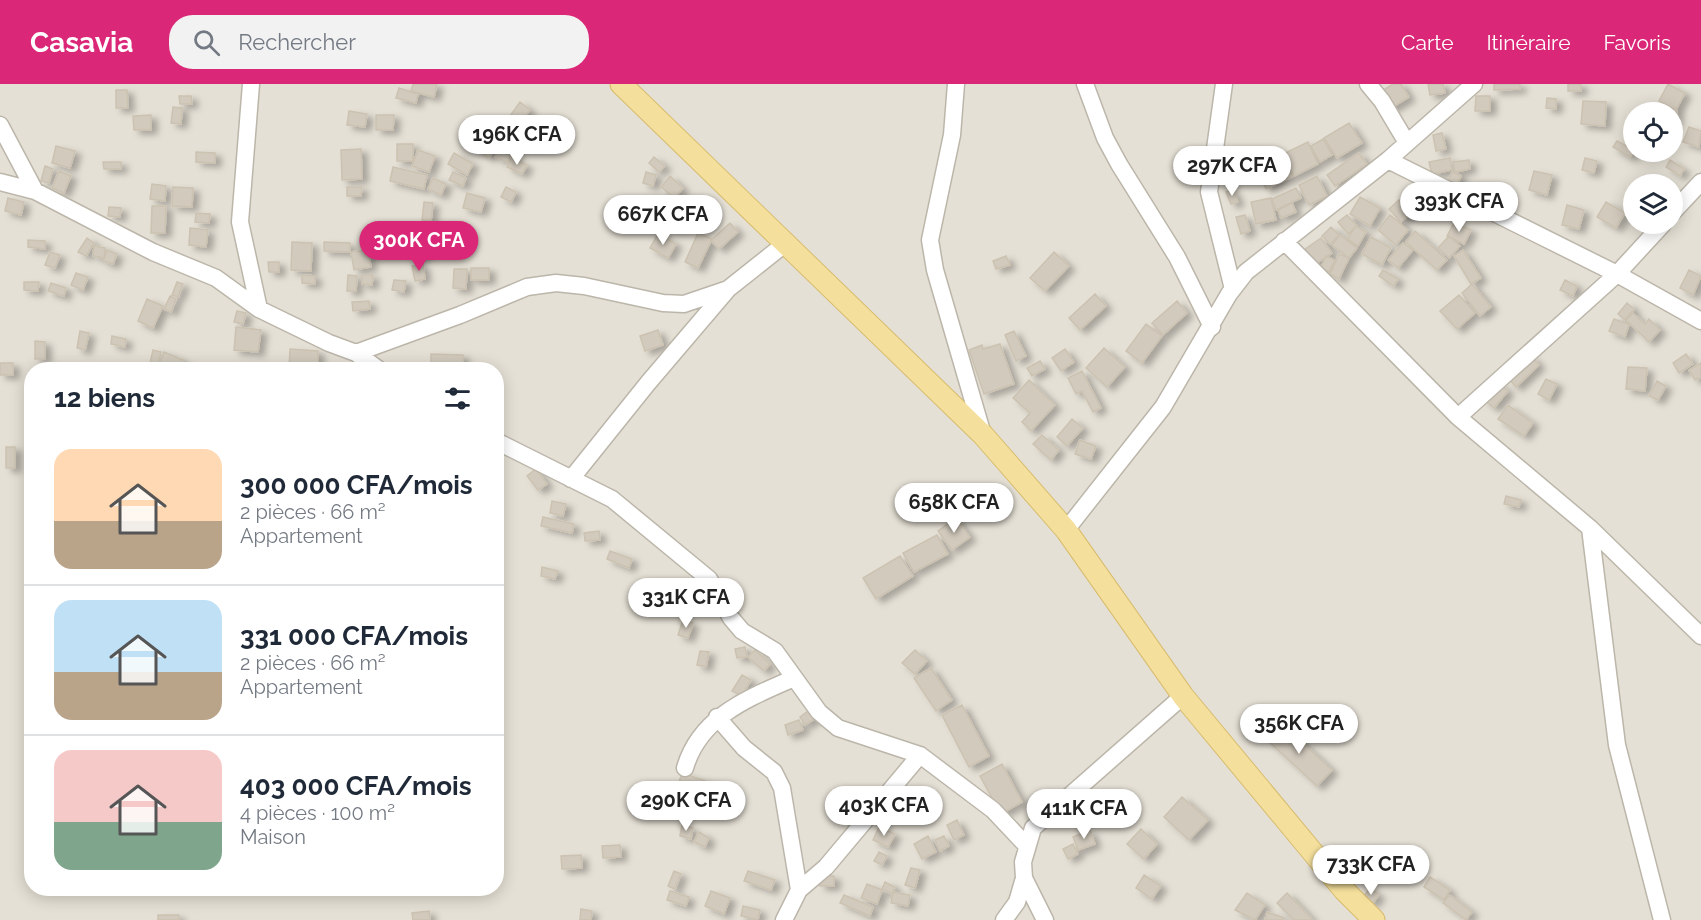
<!DOCTYPE html>
<html lang="fr">
<head>
<meta charset="utf-8">
<style>
	:root { --surface:#fff; --page:#f2f2f3; --text:#1f2937; --muted:#747a83; --line:#e0e1e3; --accent:#db2777 }
	body { margin:0; font-family:Raleway,sans-serif; background:var(--page); color:var(--text); height:100vh; display:flex; flex-direction:column; font-size:22px; white-space:nowrap }
	* { box-sizing:border-box; margin:0 }
	p { font-size:20px; color:var(--muted) }
	.icon { flex:none; width:33px; height:33px; fill:none; stroke:currentColor; stroke-width:2; stroke-linecap:round; stroke-linejoin:round }
	.map { position:relative; flex:1; overflow:hidden }
	.drawer { position:absolute; left:24px; top:278px; width:480px; height:534px; display:flex; flex-direction:column; background:var(--surface); border-radius:24px; box-shadow:0 3px 15px #0003 }
	.drawer>* { flex:none }
	.buttons { position:absolute; left:1623px; top:18px; display:grid; gap:12px }
	.buttons a { display:grid; place-items:center; width:60px; height:60px; border-radius:50%; background:var(--surface); box-shadow:0 3px 15px #0003; font-size:30px }
	.price { position:absolute; translate:-50% -51px; padding:0 14px; border-radius:21px; background:#fff; color:#222; font-size:20px; line-height:39px; filter:drop-shadow(0 2px 3px #0008) }
	.price::after { content:''; position:absolute; left:50%; top:36px; width:18px; height:14px; margin-left:-9px; background:inherit; clip-path:polygon(0 0,100% 0,50% 100%) }
	.price.current { background:var(--accent); color:#fff }
	ul { padding:0; list-style:none }
	li { display:flex; align-items:center; gap:18px; height:150px; padding:0 30px }
	li+li { border-top:2px solid var(--line) }
	li span { display:grid; place-items:center; flex:none; width:168px; height:120px; border-radius:18px; color:#555 }
	li>.icon { margin-inline-start:auto }
	span .icon { width:72px; height:72px; fill:#fffc; stroke-width:1 }
	li b { font-size:26px }
	h2 { display:flex; justify-content:space-between; align-items:center; height:72px; padding:0 30px; font-size:26px }
	header { display:flex; align-items:center; gap:36px; box-sizing:border-box; height:84px; padding:0 30px; background:var(--accent); color:#fff }
	header strong { font-size:28px }
	nav { display:flex; gap:33px; margin-inline-start:auto; font-size:21px }
	.search { width:420px; height:54px; background:var(--page); display:flex; align-items:center; gap:15px; box-sizing:border-box; padding:0 21px; border-radius:24px; color:var(--muted); font-size:22px }
	.map>svg:first-child { display:block }
	.residential { fill:#e5e0d5; fill-rule:evenodd }
	.building { fill:#d2cabd; stroke:#ccc2b1; stroke-width:1.5; filter:url(#shadow) }
	.lines { fill:none; stroke-linecap:round; stroke-linejoin:round }
	.minor-casing { stroke:#bcb6aa; stroke-width:19 }
	.major-casing { stroke:#d7bc6e; stroke-width:23 }
	.minor { stroke:#fff; stroke-width:16 }
	.major { stroke:#f4df9c; stroke-width:21 }
</style>
</head>
<body>
<header>
<strong>Casavia</strong>
<div class="search"><svg class="icon" aria-label="search" viewBox="0 0 24 24"><circle cx="10" cy="10" r="6"/><path d="M15 15l6 6"/></svg>Rechercher</div>
<nav><a>Carte</a><a>Itinéraire</a><a>Favoris</a></nav>
</header>
<div class="map">
<svg width="1701" height="836" viewBox="0 0 1701 836">
	<defs>
		<filter id="shadow"><feDropShadow dx="6" dy="4" stdDeviation="3" flood-color="#0004"/></filter>
	</defs>
	<rect width="100%" height="100%" fill="#f1eee6"/>
	<path class="residential" d="M0 0H1701V836H0ZM1634 28H1672V68H1634ZM1634 100H1672V140H1634ZM32 285H496V804H32Z"/>
	<path class="building" d="M413 0H437L434 13 411 7Z
		M1393 0H1401L1409 13 1388 26 1377 10Z
		M1428 0H1443L1445 9 1430 11Z
		M1494 0H1520V5L1494 6Z
		M1568 0H1581V7H1568Z
		M1668 0 1685 9 1676 26 1659 17Z
		M399 4 418 10 416 19 396 14Z
		M116 6H127L128 24H116Z
		M179 12H191L192 20H180Z
		M1476 12H1490V27H1475Z
		M1547 14 1556 15V25L1546 24Z
		M1583 17 1606 18 1605 42 1581 40Z
		M520 18 530 26 524 34 542 46 530 62 502 43Z
		M173 23 182 24 181 40 171 39Z
		M1661 23 1677 26 1675 38H1672V28H1660Z
		M349 27 367 30 365 43 347 41Z
		M151 31V46H134L133 32Z
		M376 31H394L393 46H376Z
		M1349 39 1362 59 1337 74 1324 54Z
		M1689 43 1701 47 1699 63 1683 58Z
		M1442 49 1446 65 1436 67 1433 51Z
		M482 51 498 62 489 74 473 62Z
		M1323 55 1332 71 1320 78 1311 62Z
		M1617 57 1634 66 1630 73 1613 63Z
		M1308 58 1318 80 1294 92 1283 70Z
		M397 60H413V77H397Z
		M56 62 75 67 70 84 52 79Z
		M361 65 362 95 342 96 341 66Z
		M499 65 511 70 508 78 495 73Z
		M418 66 435 72 429 88 412 82Z
		M196 68 215 69V79L196 78Z
		M454 69 473 80 467 91 448 80Z
		M1359 69 1367 80 1335 102 1327 91Z
		M1282 72 1292 93 1266 105 1256 84Z
		M654 73 665 82 659 88 649 79Z
		M512 74 527 81 522 90 507 83Z
		M1450 74 1452 86 1432 90 1429 78Z
		M1585 74 1597 77 1594 89 1582 86Z
		M1469 76 1470 85 1455 88 1453 78Z
		M1670 76 1684 85 1680 92 1666 83Z
		M103 78H121V85H104Z
		M45 82 53 85 49 99 41 97Z
		M393 83 427 91 424 105 390 97Z
		M59 87 71 92 64 109 52 104Z
		M1534 87 1552 91 1547 111 1529 106Z
		M453 88 466 94 463 102 449 96Z
		M646 88 656 91 653 102 643 99Z
		M1452 88 1461 92 1456 104 1447 100Z
		M670 92 683 104 674 114 661 103Z
		M1317 92 1327 112 1309 121 1299 101Z
		M433 94 446 100 441 111 428 105Z
		M152 100 166 102 165 117 150 115Z
		M173 103 193 104 192 123 172 122Z
		M347 103H362L361 112H347Z
		M506 103 516 108 511 118 501 113Z
		M1296 104 1301 114 1276 126 1272 115Z
		M1233 106 1238 118 1231 120 1226 108Z
		M467 109 485 114 481 128 463 124Z
		M1360 113 1380 124 1370 142 1350 130Z
		M8 114 24 118 21 131 5 127Z
		M1271 114 1276 136 1256 140 1251 118Z
		M1399 116 1411 129 1401 138 1389 125Z
		M659 117 682 135 676 143 653 124Z
		M424 118 433 119 431 137 422 136Z
		M1606 118 1625 129 1616 144 1597 133Z
		M1292 119 1296 128 1281 134 1278 126Z
		M1567 121 1584 126 1579 145 1562 141Z
		M152 122H166L165 149H151Z
		M109 123 121 124 120 133 108 132Z
		M196 129 210 130 209 139 195 138Z
		M1245 131 1250 147 1241 150 1236 133Z
		M1347 131 1357 142 1348 150 1338 138Z
		M1390 131 1408 146 1396 161 1378 146Z
		M730 139 738 148 719 165 711 156Z
		M1454 139 1471 146 1464 160 1447 152Z
		M1356 142 1366 148 1358 162 1347 155Z
		M1331 143 1339 151 1330 160 1322 152Z
		M190 144 208 146 206 163 189 161Z
		M1415 147 1447 176 1437 186 1406 158Z
		M698 149 712 155 698 184 685 178Z
		M658 150 676 160 668 174 650 164Z
		M414 151H426L425 172H414Z
		M1340 151 1357 164 1349 174 1332 161Z
		M1449 152 1460 162 1449 174 1438 164Z
		M1371 153 1391 164 1382 181 1362 170Z
		M87 154 94 159 86 172 78 168Z
		M1321 154 1332 169 1311 183 1301 168Z
		M28 156 45 157V165L28 163Z
		M292 158 312 159 311 187 291 186Z
		M324 158 350 159V168L324 167Z
		M1403 159 1413 166 1398 184 1388 176Z
		M94 162 105 164 104 174 93 172Z
		M107 166 117 170 113 180 103 177Z
		M368 166 371 183 354 186 351 168Z
		M1463 166 1481 194 1471 200 1454 172Z
		M50 168 60 171 55 184 45 181Z
		M1054 168 1069 182 1045 207 1030 194Z
		M1339 170 1349 174 1339 195 1330 190Z
		M1006 172 1010 181 996 185 993 177Z
		M1326 172 1335 176 1329 188 1321 184Z
		M268 178H279V188H269Z
		M423 180 425 195 415 197 412 182Z
		M471 184H489V196H471Z
		M454 185H467L466 205 453 204Z
		M1383 186 1398 195 1394 202 1379 192Z
		M1689 186 1701 192 1693 211 1680 204Z
		M76 189 88 193 83 206 71 201Z
		M302 191 315 192V200L302 199Z
		M348 191 357 192 356 207H347Z
		M362 191H373L372 201 362 200Z
		M394 196 406 197 404 208 392 206Z
		M1565 196 1577 202 1573 212 1560 206Z
		M24 198H39L38 207 24 206Z
		M177 198 183 200 178 213 172 211Z
		M51 199 66 204 64 212 48 207Z
		M1472 200 1491 223 1480 232 1462 209Z
		M1095 210 1106 222 1080 246 1069 234Z
		M1459 211 1475 229 1457 245 1440 227Z
		M170 212 176 215 171 228 164 225Z
		M147 215 163 222 153 244 138 237Z
		M369 217 370 225 353 227 352 218Z
		M1177 217 1187 229 1163 251 1152 239Z
		M1627 219 1634 225 1625 236 1618 230Z
		M237 227 246 229 243 240 234 238Z
		M1633 229 1645 240 1649 235 1660 246 1649 258 1626 236Z
		M1614 235 1629 240 1625 253 1609 247Z
		M1146 240 1162 252 1142 279 1126 267Z
		M236 243 261 246 258 268 234 266Z
		M658 246 663 261 645 267 640 252Z
		M80 247 89 249 85 266 77 264Z
		M1014 247 1026 272 1016 277 1005 251Z
		M112 252 126 255 125 263 111 260Z
		M35 257 45 258V275H35Z
		M1000 260 1014 300 984 310 969 266 982 261 983 265Z
		M1104 264 1125 283 1107 303 1086 284Z
		M290 265 318 267V285H289Z
		M1065 265 1074 278 1061 287 1052 274Z
		M153 266 161 268 157 285 149 284Z
		M164 268 183 276 180 285H158Z
		M431 270 463 271V285H431Z
		M1686 270 1693 280 1679 289 1673 279Z
		M1531 272 1539 281 1516 303 1508 294Z
		M1040 277 1045 285 1032 292 1027 284Z
		M0 279H13V291H0Z
		M1701 279V293L1695 296 1689 286Z
		M1628 283 1647 284 1645 307 1626 305Z
		M1082 287 1101 324 1093 328 1082 307 1076 310 1068 294Z
		M1546 295 1557 300 1549 316 1538 310Z
		M1029 296 1055 321 1031 347 1022 338 1030 329 1013 314Z
		M1657 297 1666 302 1658 316 1649 312Z
		M1497 298 1508 307 1494 324 1483 315Z
		M1508 321 1533 339 1524 352 1498 335Z
		M1072 335 1083 344 1067 362 1057 353Z
		M1042 351 1059 366 1051 376 1033 360Z
		M1080 356 1096 362 1091 375 1075 370Z
		M6 363H15V384H6Z
		M536 385 547 400 538 406 527 392Z
		M1506 412 1521 416 1519 423 1504 420Z
		M552 417 566 420 563 432 550 429Z
		M543 433 574 440 572 449 541 442Z
		M956 434 970 453 952 466 938 447Z
		M599 447 600 456 585 457 584 449Z
		M937 451 948 470 914 488 903 469Z
		M610 467 632 475 629 484 607 475Z
		M900 472 913 492 876 515 863 494Z
		M542 483 558 487 555 495 541 492Z
		M683 536 693 539 688 554 678 551Z
		M745 563 747 573 737 574 735 565Z
		M755 566 770 580 764 587 748 573Z
		M915 566 927 577 915 590 902 579Z
		M700 567 709 568 706 583 697 581Z
		M931 584 952 616 936 627 914 594Z
		M742 591 751 596 742 612 732 607Z
		M962 621 989 672 969 683 942 631Z
		M811 625 816 634 805 641 800 633Z
		M799 636 803 646 788 651 785 641Z
		M1282 640 1332 686 1317 702 1267 656Z
		M1002 680 1022 718 1001 730 980 692Z
		M682 689 711 699 705 714 677 704Z
		M682 709 691 711 689 720 680 719Z
		M1182 713 1208 736 1189 756 1164 733Z
		M957 736 964 751 954 756 947 741Z
		M682 741 693 744 691 755 680 752Z
		M879 743 895 750 888 763 873 756Z
		M1141 745 1157 760 1144 775 1127 760Z
		M1090 746 1095 760 1078 766 1073 753Z
		M699 748 709 754 705 763 694 758Z
		M928 752 936 768 922 775 914 760Z
		M944 752 949 762 940 767 935 756Z
		M1073 760 1078 770 1068 775 1063 765Z
		M620 761 621 773 603 774 602 762Z
		M1369 762 1380 765 1376 778 1365 774Z
		M879 768 887 772 882 781 874 777Z
		M581 771 582 784 562 785 561 772Z
		M911 784 920 786 915 804 905 801Z
		M674 787 681 790 675 805 668 802Z
		M748 787 775 796 771 806 744 797Z
		M1144 791 1161 802 1152 815 1136 804Z
		M820 792H834V802H820Z
		M1430 793 1450 806 1444 816 1424 803Z
		M885 798 895 803 892 810 882 805Z
		M867 800 882 806 877 820 861 814Z
		M1370 804 1379 811 1372 820 1363 813Z
		M670 807 689 813 686 822 667 816Z
		M711 807 730 814 724 830 705 822Z
		M893 808 910 811 908 822 891 819Z
		M1247 809 1265 821 1255 836 1235 826Z
		M1287 809 1313 836H1294L1277 819Z
		M844 811 873 823 870 832 840 819Z
		M1450 811 1472 828 1466 836 1443 819Z
		M743 822 760 826 758 836 741 832Z
		M581 825 592 827 591 836H580Z
		M429 827 430 836H413L412 829Z
		M1267 828 1284 834 1283 836H1265Z
		M158 831H179V836H158Z"/>
	<g class="lines">
		<defs>
			<path id="minor" d="M251 0 240 138 259 225
				M956 0 952 51 930 156 935 186 983 351
				M1085 0 1105 54 1119 80 1177 173 1212 243
				M1224 0 1209 108 1233 205
				M1368 0 1382 17 1407 59
				M0 41 35 107
				M1388 76 1617 190 1701 237
				M0 98 35 107 153 168 216 194 259 225 329 259 356 269 378 285
				M1672 129 1701 98
				M1284 157 1458 333 1590 444 1701 552
				M356 269 460 231 527 203 556 199 584 202 663 219 684 220 728 205
				M1458 333 1617 190 1663 140
				M496 357 612 415 709 495 731 534 742 547 775 567 819 628 838 644 920 671 993 726 1026 761
				M571 395 648 299 728 205 786 159
				M1590 444 1617 661 1662 836
				M1066 446 1163 323 1229 210 1246 188 1388 76 1474 0
				M717 633 744 664 774 688 782 704 799 806
				M685 684C700 632 749 614 794 594
				M784 836 799 806 826 783 920 671
				M1004 836 1017 818 1024 794
				M1045 836 1024 794 1023 778 1033 744 1183 612"/>
			<path id="major" d="M621 0 983 351 1066 446 1183 612 1344 806 1374 836"/>
		</defs>
		<use href="#minor" class="minor-casing"/>
		<use href="#major" class="major-casing"/>
		<use href="#minor" class="minor"/>
		<use href="#major" class="major"/>
	</g>
</svg>
<div class="buttons">
<a><svg class="icon" aria-label="locate" viewBox="0 0 24 24"><circle cx="12" cy="12" r="6"/><path d="M12 2v4M12 18v4M2 12h4M18 12h4"/></svg></a>
<a><svg class="icon" aria-label="layers" viewBox="0 0 24 24"><path d="M12 4l9 5-9 5-9-5zM3 14l9 5 9-5"/></svg></a>
</div>
<b class="price" style="left:517px;top:82px">196K CFA</b>
<b class="price" style="left:1232px;top:113px">297K CFA</b>
<b class="price" style="left:1459px;top:149px">393K CFA</b>
<b class="price" style="left:663px;top:162px">667K CFA</b>
<b class="price current" style="left:419px;top:188px">300K CFA</b>
<b class="price" style="left:954px;top:450px">658K CFA</b>
<b class="price" style="left:686px;top:545px">331K CFA</b>
<b class="price" style="left:1299px;top:671px">356K CFA</b>
<b class="price" style="left:686px;top:748px">290K CFA</b>
<b class="price" style="left:884px;top:753px">403K CFA</b>
<b class="price" style="left:1084px;top:756px">411K CFA</b>
<b class="price" style="left:1371px;top:812px">733K CFA</b>
<section class="drawer">
<h2>12 biens<svg class="icon" aria-label="filters" viewBox="0 0 24 24"><path d="M4 7h16M4 17h16"/><circle cx="9" cy="7" r="2"/><circle cx="15" cy="17" r="2"/></svg></h2>
<ul>
<li><span style="background:linear-gradient(#ffd9b3 60%,#b9a48a 0)"><svg class="icon" aria-label="home" viewBox="0 0 24 24"><path d="M3 11l9-7 9 7M6 9v11h12V9"/></svg></span><div><b>300 000 CFA/mois</b><p>2 pièces · 66 m²</p><p>Appartement</p></div></li>
<li><span style="background:linear-gradient(#bfe0f5 60%,#b9a48a 0)"><svg class="icon" aria-label="home" viewBox="0 0 24 24"><path d="M3 11l9-7 9 7M6 9v11h12V9"/></svg></span><div><b>331 000 CFA/mois</b><p>2 pièces · 66 m²</p><p>Appartement</p></div></li>
<li><span style="background:linear-gradient(#f6c9c9 60%,#7fa58c 0)"><svg class="icon" aria-label="home" viewBox="0 0 24 24"><path d="M3 11l9-7 9 7M6 9v11h12V9"/></svg></span><div><b>403 000 CFA/mois</b><p>4 pièces · 100 m²</p><p>Maison</p></div></li>
</ul>
</section>
</div>
</body>
</html>
